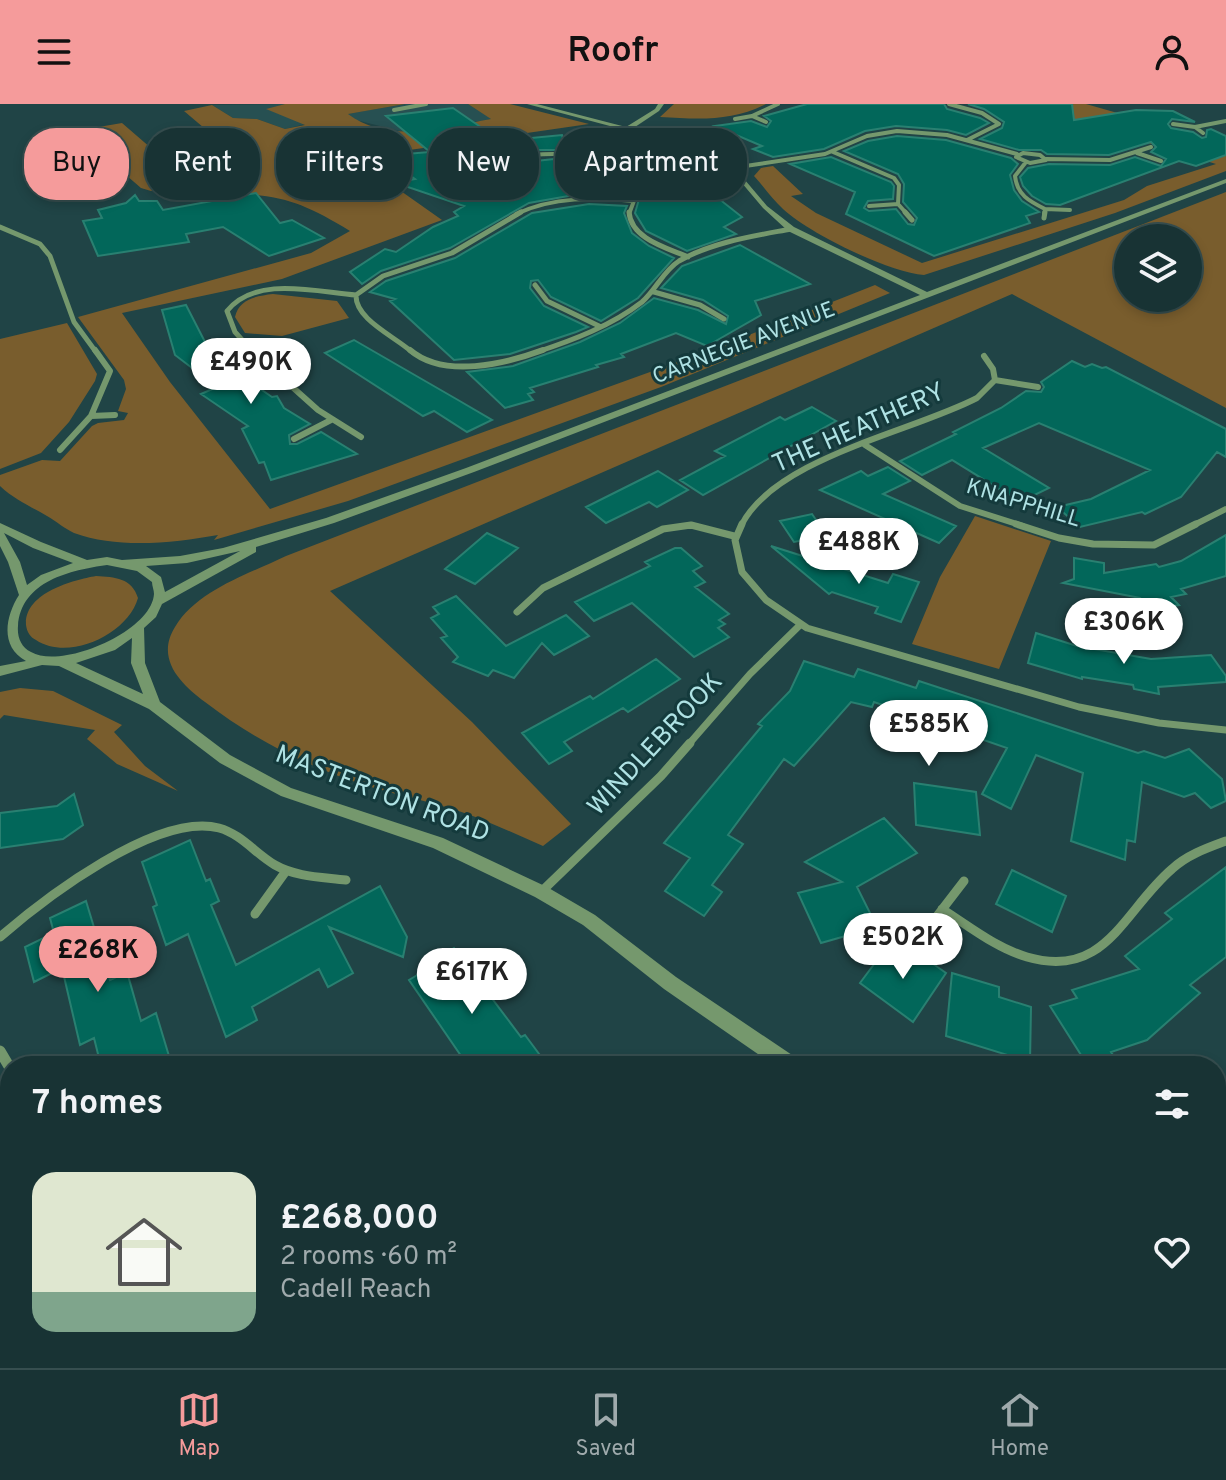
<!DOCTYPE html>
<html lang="en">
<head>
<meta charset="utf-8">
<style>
	:root { --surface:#183334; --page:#253f40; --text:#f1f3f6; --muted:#9faaac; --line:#364e4f; --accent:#f59b9b }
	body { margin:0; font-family:Overpass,sans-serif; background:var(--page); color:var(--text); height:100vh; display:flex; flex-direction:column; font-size:30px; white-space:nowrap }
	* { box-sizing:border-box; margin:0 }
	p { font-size:26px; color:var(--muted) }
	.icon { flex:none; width:44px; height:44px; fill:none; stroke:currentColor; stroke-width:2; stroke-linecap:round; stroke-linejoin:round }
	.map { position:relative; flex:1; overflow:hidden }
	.panel { position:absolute; left:0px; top:952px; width:1226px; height:312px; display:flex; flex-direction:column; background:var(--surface); border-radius:32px 32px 0 0; box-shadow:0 4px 12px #0003,0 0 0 2px var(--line) }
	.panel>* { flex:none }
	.guide { position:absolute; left:24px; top:24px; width:800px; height:72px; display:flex; gap:16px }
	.controls { position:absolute; left:1114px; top:120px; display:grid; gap:16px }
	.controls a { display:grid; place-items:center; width:88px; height:88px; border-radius:50%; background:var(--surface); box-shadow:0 4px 12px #0003,0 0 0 2px var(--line); font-size:40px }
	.price { position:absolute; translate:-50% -68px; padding:0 18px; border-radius:28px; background:#fff; color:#222; font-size:26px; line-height:52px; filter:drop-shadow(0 2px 4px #0008) }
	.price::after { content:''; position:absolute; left:50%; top:48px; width:24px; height:18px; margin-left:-12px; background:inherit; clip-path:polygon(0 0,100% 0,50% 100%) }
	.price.current { background:var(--accent); color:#111 }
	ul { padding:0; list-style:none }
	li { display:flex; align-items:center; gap:24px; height:200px; padding:0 32px }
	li+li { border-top:2px solid var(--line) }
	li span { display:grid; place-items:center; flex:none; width:224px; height:160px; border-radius:24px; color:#555 }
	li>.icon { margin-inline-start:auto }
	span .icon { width:96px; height:96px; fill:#fffc; stroke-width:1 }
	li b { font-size:34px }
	h2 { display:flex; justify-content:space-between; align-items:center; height:96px; padding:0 32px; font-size:34px }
	.tag { padding:0 28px; border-radius:32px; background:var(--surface); box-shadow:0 4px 12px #0003,0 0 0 2px var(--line); font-size:28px; line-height:72px }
	.tag.current { background:var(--accent); color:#111 }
	header { display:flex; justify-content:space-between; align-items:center; height:104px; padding:0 32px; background:var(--accent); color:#111; font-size:36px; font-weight:600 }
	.tabs { display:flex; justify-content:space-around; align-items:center; height:112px; border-top:2px solid var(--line); background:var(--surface); font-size:22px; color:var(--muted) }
	.tabs a { display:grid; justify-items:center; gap:4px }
	.tabs .current { color:var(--accent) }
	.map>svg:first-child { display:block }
	.built { fill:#275052 }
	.green { fill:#795d2d; fill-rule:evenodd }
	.building { fill:#02675a; stroke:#298071; stroke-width:2 }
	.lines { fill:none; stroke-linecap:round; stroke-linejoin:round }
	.minor-far5 { stroke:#75986d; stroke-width:4 }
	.minor-far4 { stroke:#75986d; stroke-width:5 }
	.minor-far3 { stroke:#75986d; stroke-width:6 }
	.minor-far2 { stroke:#75986d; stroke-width:7 }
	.minor-far1 { stroke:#75986d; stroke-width:9 }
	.minor { stroke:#75986d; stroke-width:11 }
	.tertiary { fill:#75986d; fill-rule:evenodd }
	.labels { text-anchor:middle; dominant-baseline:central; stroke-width:6; stroke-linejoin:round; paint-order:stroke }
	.far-street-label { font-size:22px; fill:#afe2e4; stroke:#143a3c }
	.street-label { font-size:26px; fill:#afe2e4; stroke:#143a3c }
</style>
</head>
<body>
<header><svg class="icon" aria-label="menu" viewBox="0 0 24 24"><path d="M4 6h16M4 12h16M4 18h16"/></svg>Roofr<svg class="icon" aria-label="person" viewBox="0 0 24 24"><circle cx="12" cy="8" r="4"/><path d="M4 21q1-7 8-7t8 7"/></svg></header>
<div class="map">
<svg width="1226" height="1264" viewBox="0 0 1226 1264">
	<rect width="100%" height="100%" fill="#204446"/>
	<path class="built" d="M285 0 267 5 306 20 285 25 257 15 233 14 212 1Z
		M405 0H468L492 15 408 29 356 16 347 10Z"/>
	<path class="green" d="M285 0H405L348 10C389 41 446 23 491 15L468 0H510L589 20 354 54 442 116 282 175 122 209 170 278 270 405 711 246 875 181 890 189 661 283 348 397 214 436 218 431C173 439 118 445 74 429 65 425 56 417 47 412 30 402 15 396 0 382V371L42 356 60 357 92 322 98 319 124 316 128 309 118 307 126 285 124 276 78 213 311 149 350 127C301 97 275 88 217 91L205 78 151 87 141 84 75 27 122 19 188 76 252 71 256 68 184 7 212 1 233 14 257 15 285 25 305 21 266 5Z
		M674 0H766C731 18 698 15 660 13Z
		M1022 0H1086L1226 40V67L1115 109 924 171C888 168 810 130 783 105 772 95 764 83 754 72L761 64 773 62 803 90 791 92 816 109 922 159 1124 96 1147 82 1216 60Z
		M1226 88V304L1012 190 330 487 472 618 571 720 543 742C519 732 495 720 470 711 438 699 404 693 371 683 310 664 256 637 205 598 181 580 155 555 175 523 197 486 249 470 286 452ZM1128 134H1188V194H1128Z
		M273 190 337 197 349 214 282 232 245 229 235 213C239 195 256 192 273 190Z
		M67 219 97 270 95 277 69 318 41 349 0 365V235Z
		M975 412 1051 437 999 565 912 540 940 473Z
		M96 472C115 473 132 474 138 494 128 530 69 558 36 536 30 533 27 528 26 521 24 489 73 476 96 472Z
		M20 584 53 587 122 621 114 628 145 662 178 687 117 660 87 635 95 626 4 611 0 615V588Z"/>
	<path class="building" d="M807 0H944L947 5 980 14 989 19 966 31 947 26 896 22 865 27 824 45 773 53 753 45 762 42 715 22 751 17 767 23 771 17 764 12Z
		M968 0H1072L1074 16 1136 6 1173 7 1195 18 1172 15 1168 20 1171 24 1193 28 1202 34 1206 33 1207 26 1211 25 1226 32V51L1196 62 1179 57 1060 101 1046 100 1032 92 1023 82 1020 73 1028 64 1049 60 1110 61 1135 53 1161 62 1166 55 1151 48 1156 43 1151 38 1109 51 1047 50 1041 46H1019L980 35 1002 24 1004 18 984 5Z
		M453 4 501 37 562 31 566 46H530L460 60 444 55 439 57 440 64 456 69 460 78 466 76V69L507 60 554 55 577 57 618 71 634 83 631 92 574 91 529 99 450 144 381 167 362 180 350 168 385 145 396 148 433 123 458 112 454 108 464 102 396 79 415 75 382 52 430 48 386 12Z
		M897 32 946 36 1011 54 1018 60 1010 71 1014 86 1022 97 1039 108 1026 112 1030 119 934 152 846 110 855 88 790 60 831 53 891 78 894 82 893 95 868 97 864 104 869 107 896 105 908 120 914 121 917 114 903 98 904 80 898 70 844 47 868 37Z
		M620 44 658 56 690 72 742 113 724 123 736 130 687 147 646 127 635 109 644 78 623 62 593 50Z
		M256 89 280 119 292 116 324 134 269 152 223 123 186 130 189 138 98 152 83 117 102 114 98 106 126 99 135 91 139 97H157L163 106Z
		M589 100 627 102 624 109 632 129 649 142 674 154 638 194 601 217 551 193 538 176 531 177 530 184 544 202 588 223 576 228 510 250 454 256 390 197 395 195 370 188 386 177 455 154 532 109Z
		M740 141 810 180 755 197 761 211 707 242 676 229 621 250 624 253 596 261 598 263 530 284 534 288 528 290 533 296 505 304 467 268 513 262 580 238 620 219 654 194 698 206 726 220 728 212 703 196 661 184 682 162Z
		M186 201 205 238 220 257 272 293 277 292 284 304 310 320 289 331 290 340H297L321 328 357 350 271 376 264 358 259 359 242 325 248 322 201 290 217 283 175 251 162 206Z
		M354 236 458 296 492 316 467 328 434 307 423 312 325 249Z
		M1072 257 1085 263 1092 260 1102 264 1106 263 1226 325V353L1217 348 1181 393 1145 410 1142 408 1080 423 1057 403 1091 395 1150 366 1039 319 983 344 1049 384 1020 398 952 356 922 371 900 357 956 330 953 328 1001 304 1026 287 1041 288 1044 283 1041 278Z
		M812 303 836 317 703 391 680 376 725 352 715 347 780 313 785 316Z
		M888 363 910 377 883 390 956 422 939 439 820 386 861 367 868 372Z
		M658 367 688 386 657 403 649 398 606 419 586 403Z
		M812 410 827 432 794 438 780 417Z
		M487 429 518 444 475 480 445 465Z
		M1226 431V472L1181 485 1186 490 1171 493 1179 501 1152 506 1140 494 1063 479 1074 475V454L1104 459V469L1156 460 1159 463 1181 457Z
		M771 442 888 479 893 470 919 478 901 518 875 509 878 503 832 488 829 490Z
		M675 444H681L702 462 693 467 705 478 695 483 729 510 719 516 725 520 718 524 729 533 694 553 632 499 594 517 575 498 650 462 645 458Z
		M456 492 506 542 566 511 589 532 554 551 542 539 514 574 493 566 488 572 453 558 458 553 441 534 447 532 431 514 439 510 433 503Z
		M1036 529 1077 542 1151 555 1211 551 1226 572V578L1158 583 1159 590 1134 585 1133 581 1082 573V575L1028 559Z
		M656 555 680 575 628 608 623 604 564 638 572 647 549 660 522 629 590 592 593 595Z
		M804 557 854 573 858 565 916 584 919 577 1138 649 1144 647 1165 654 1189 645 1222 675 1226 697 1211 704 1195 689 1184 693 1142 678 1135 738 1127 736 1125 756 1071 737 1083 669 1036 651 1011 705 982 690 1007 644 874 598 872 603 851 598 794 662 784 655 728 731 743 740 712 781 722 788 704 812 665 787 690 754 664 739 762 622 758 620 790 587Z
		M914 679 976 688 980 731 916 721Z
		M74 690 83 721 63 735 0 744V709L57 702Z
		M884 714 917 749 857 783 877 823 821 839 798 789 842 778 805 758Z
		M190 736 206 777 210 775 219 797 211 801 236 861 380 782 407 833 403 853 329 823 353 869 328 883 319 865 252 903 257 916 226 933 188 830 166 841 153 803 157 801 142 758Z
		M1226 763V853L1190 881 1200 889 1147 936 1111 948 1120 962H1088L1050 902 1077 894 1072 886 1139 865 1125 852 1172 815 1165 809Z
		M1012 766 1066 792 1052 828 996 800Z
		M86 797 110 876 127 868 141 917 156 909 172 962H101L94 934 80 941 62 864 34 878 25 843 54 829 50 814Z
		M890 839 914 856 919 850 946 869 913 918 860 879Z
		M454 844 521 933 525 931 548 962H468L409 876 429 864 425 862Z
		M952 869 999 883V893L1031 903 1030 958 946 932Z"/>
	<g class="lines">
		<path class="minor-far5" d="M949 0 982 9 999 20 967 36
			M394 6 426 0
			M752 12 766 18
			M735 15 752 12 778 0
			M1173 20 1195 23 1203 29
			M1195 23 1226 17
			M833 48 894 74 899 81 898 100 907 110
			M1023 49 1040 51 1046 56 1030 59 1016 53Z
			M1137 49 1161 57
			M1046 55 1110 56 1151 43
			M1026 58 1015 72C1017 91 1029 97 1045 105L1044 110
			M443 60 460 65 462 73
			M732 64 825 50 867 32 897 27 947 31 1017 50
			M460 65C520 50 591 35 640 81L629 110
			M869 102 898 100
			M1045 105 1070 106
			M516 110C555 92 593 94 634 97"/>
		<path class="minor-far4" d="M629 108C631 135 667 144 688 153
			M905 108 912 116
			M1044 114 1045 108
			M0 123 40 140 50 152 74 218 96 248
			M535 181 547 197 599 222
			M654 188 700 201 724 215
			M253 248 235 228 227 207C256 171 316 188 356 191
			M412 248C394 232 355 215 356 191L383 172 452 149 521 108
			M537 248C573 236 611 222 642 198 656 186 663 167 679 157 712 138 754 132 791 125"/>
		<path class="minor-far3" d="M251 246 318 306 361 333
			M410 246C444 275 505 260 543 246
			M995 276 1038 283
			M91 312 115 311
			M294 335 331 316
			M865 341 960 402 1023 422
			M60 346 91 312 110 267 95 246
			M682 422H696
			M741 422C774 354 912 328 977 294L995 276 993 265 984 252
			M1192 422 1226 405"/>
		<path class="minor-far2" d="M742 420 735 436 742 468 766 496 807 524 1079 603 1159 619 1226 626
			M1016 420 1059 434 1093 440 1154 441 1196 420
			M517 508 543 484 663 425 691 421 734 432
			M688 641 750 570 800 521"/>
		<path class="minor-far1" d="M541 788 661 672 690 639
			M942 805C969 822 996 844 1027 853 1106 876 1123 807 1172 765 1187 751 1207 744 1226 737
			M255 810 286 767
			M924 829 964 777
			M0 833C45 794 157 708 219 724 241 730 256 750 275 761 296 773 322 773 346 776"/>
		<path class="minor" d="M0 947 10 964
			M0 1247 10 1218
			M997 1254 1000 1264"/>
		<path class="tertiary" d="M527 0H537L626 23 655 5 658 0H664L659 7 632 25 718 53 734 63 767 102 794 123 927 188 1226 75V79L474 368 334 419 256 443V448L162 500 156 513 144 524 145 559 160 598 230 651 291 684 443 734 547 783 595 811 676 873 798 955 800 962H775L664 885 583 821 535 793 433 744 281 692 220 659 149 605 59 562 42 561 0 572V562L26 557C0 543 5 513 19 491L8 458 0 442V427L4 428 0 427V419L41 438 87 456 107 453 122 456 180 452 223 444 326 414 466 364 920 191 788 127 763 104 730 65 714 55 625 26ZM4 429 33 444 73 459 41 471 27 481 20 458ZM240 447 165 488 161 473 146 462 187 459ZM107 461 137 467 152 478C152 482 154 486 154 490 152 527 62 566 31 548 21 543 17 533 18 522 21 477 71 466 107 461ZM132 534 131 559 143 590 76 559 115 546Z
			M1216 1236 1226 1241V1264L1218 1262 1208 1254H1216Z"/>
	</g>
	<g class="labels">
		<g class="far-street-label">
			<text transform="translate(744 240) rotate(-21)">CARNEGIE AVENUE</text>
			<text transform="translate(1023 400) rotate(17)">KNAPPHILL</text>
		</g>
		<g class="street-label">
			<text transform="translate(859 325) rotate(-24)">THE HEATHERY</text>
			<text transform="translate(656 641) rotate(-47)">WINDLEBROOK</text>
			<text transform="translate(382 691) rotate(21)">MASTERTON ROAD</text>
		</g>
	</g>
</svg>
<div class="controls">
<a><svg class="icon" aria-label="layers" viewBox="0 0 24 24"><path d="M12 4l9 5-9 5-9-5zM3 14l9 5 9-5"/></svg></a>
</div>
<b class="price" style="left:251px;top:302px">£490K</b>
<b class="price" style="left:859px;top:482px">£488K</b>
<b class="price" style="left:1124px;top:562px">£306K</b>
<b class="price" style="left:929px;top:664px">£585K</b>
<b class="price" style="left:903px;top:877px">£502K</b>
<b class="price current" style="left:98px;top:890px">£268K</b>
<b class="price" style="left:472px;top:912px">£617K</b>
<div class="guide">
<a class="tag current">Buy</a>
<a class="tag">Rent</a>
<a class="tag">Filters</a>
<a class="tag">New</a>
<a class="tag">Apartment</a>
</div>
<section class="panel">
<h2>7 homes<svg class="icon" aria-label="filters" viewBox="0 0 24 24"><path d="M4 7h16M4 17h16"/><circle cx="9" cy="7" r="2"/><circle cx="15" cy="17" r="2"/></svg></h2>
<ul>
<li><span style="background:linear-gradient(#dfe7d0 75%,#7fa58c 0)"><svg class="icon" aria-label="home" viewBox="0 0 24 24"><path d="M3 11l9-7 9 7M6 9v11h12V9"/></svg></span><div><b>£268,000</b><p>2 rooms · 60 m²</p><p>Cadell Reach</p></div><svg class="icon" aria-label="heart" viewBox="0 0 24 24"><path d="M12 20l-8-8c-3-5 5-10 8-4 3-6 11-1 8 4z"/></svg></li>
</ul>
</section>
</div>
<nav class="tabs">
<a class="current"><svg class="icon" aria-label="map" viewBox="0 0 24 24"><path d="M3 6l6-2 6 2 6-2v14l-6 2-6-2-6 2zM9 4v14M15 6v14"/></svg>Map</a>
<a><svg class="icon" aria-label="saved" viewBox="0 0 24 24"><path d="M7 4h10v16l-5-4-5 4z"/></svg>Saved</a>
<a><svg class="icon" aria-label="home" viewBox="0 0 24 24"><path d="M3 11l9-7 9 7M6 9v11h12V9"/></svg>Home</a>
</nav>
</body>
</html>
